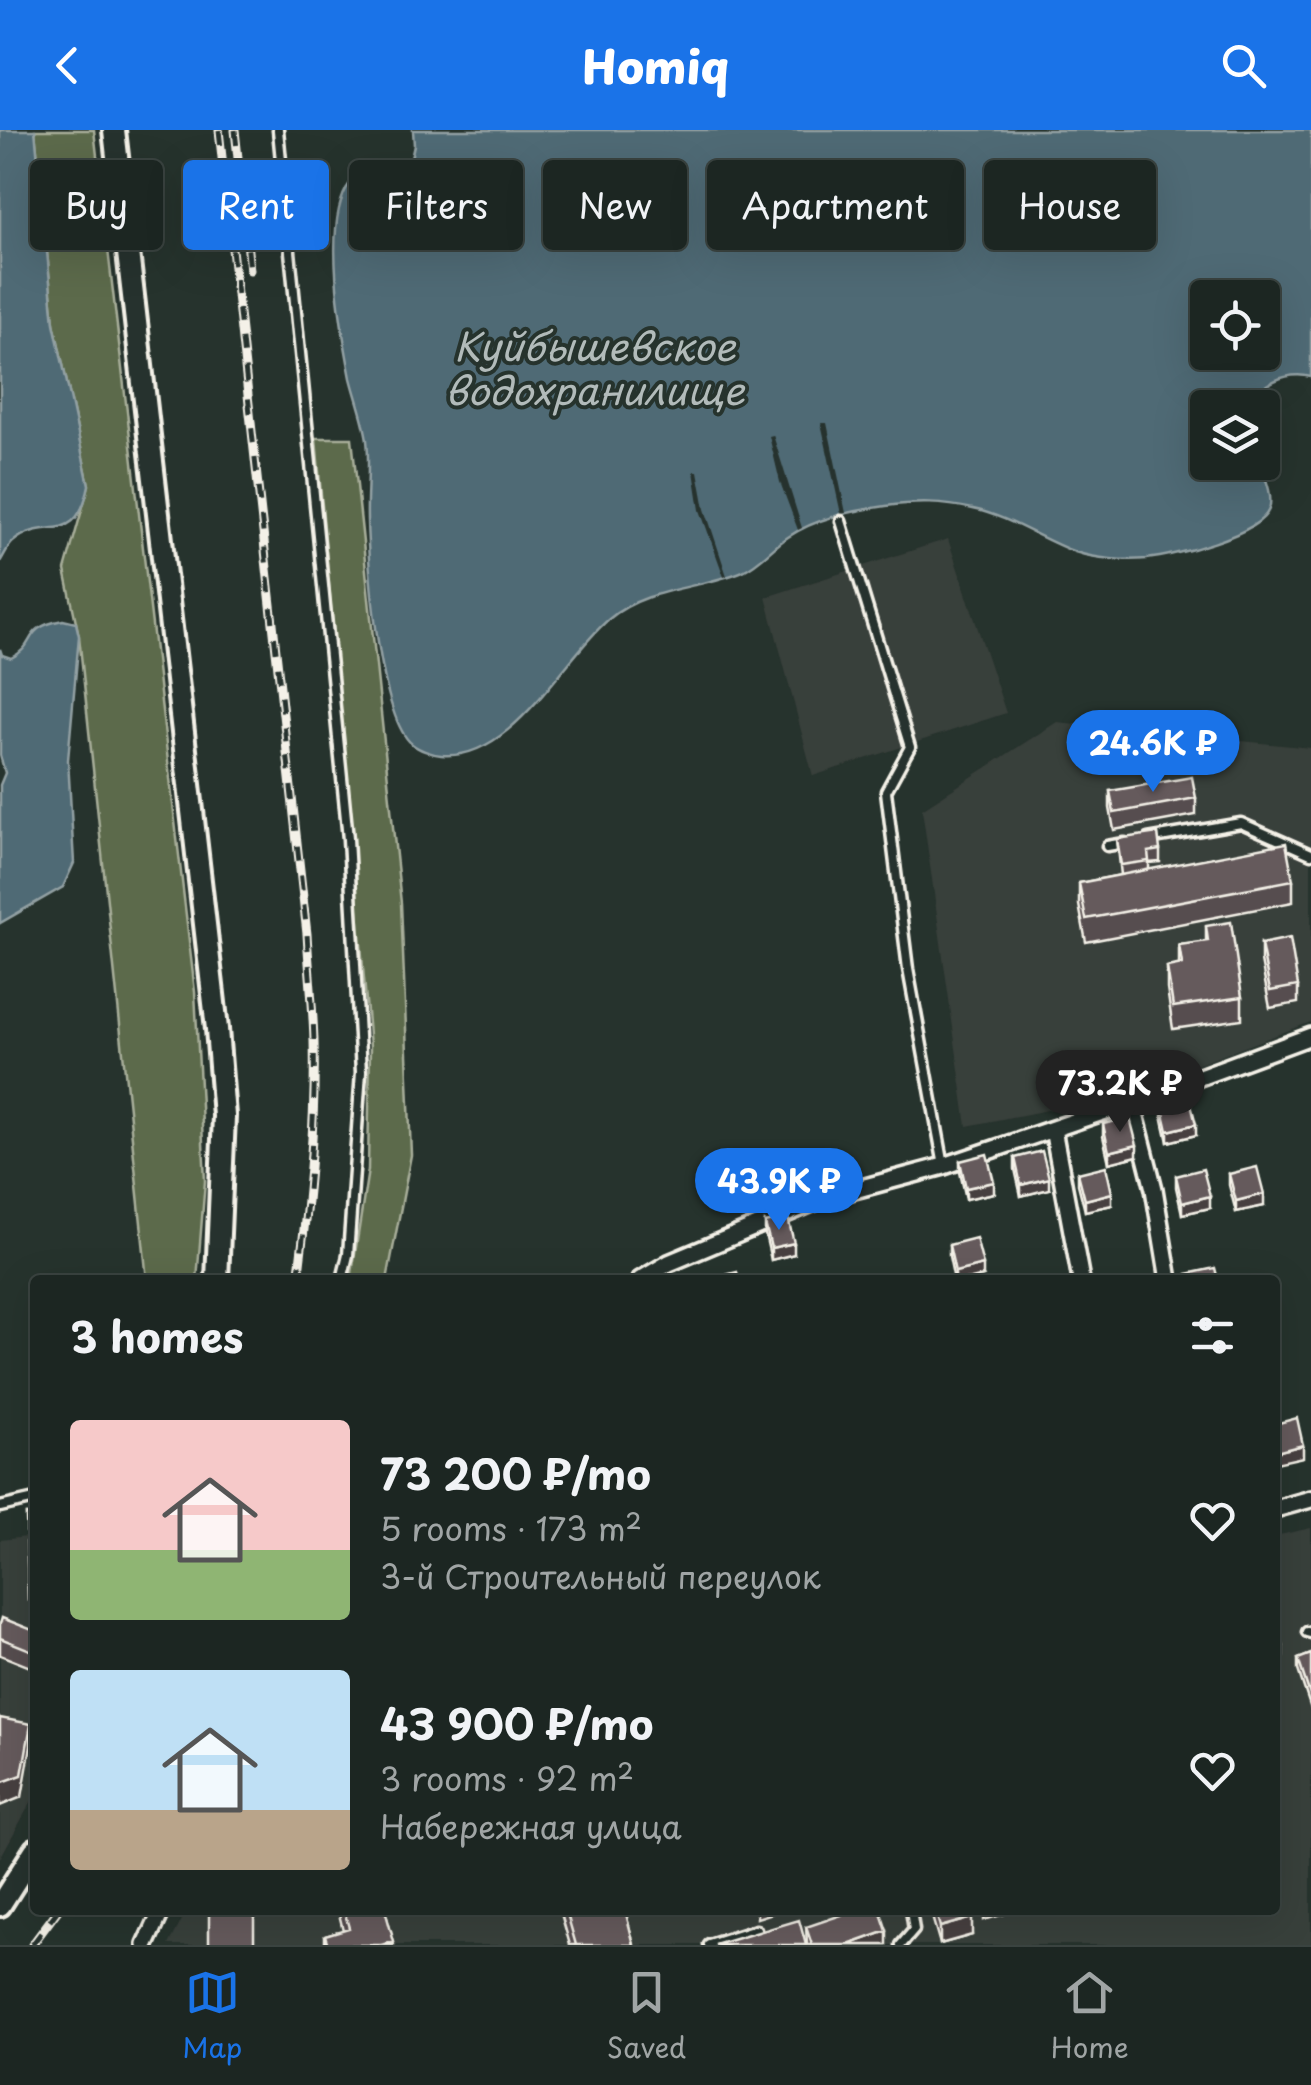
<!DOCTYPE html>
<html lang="en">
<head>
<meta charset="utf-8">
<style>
	:root { --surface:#1c2622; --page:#252e2a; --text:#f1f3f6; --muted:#a0a5a5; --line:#3a4340; --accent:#1a73e8 }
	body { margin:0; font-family:"Playpen Sans",sans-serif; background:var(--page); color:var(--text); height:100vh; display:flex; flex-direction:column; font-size:38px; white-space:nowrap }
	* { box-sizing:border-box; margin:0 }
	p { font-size:32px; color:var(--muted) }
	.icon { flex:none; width:55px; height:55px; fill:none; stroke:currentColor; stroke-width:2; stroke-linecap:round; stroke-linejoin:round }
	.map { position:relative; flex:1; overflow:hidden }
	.drawer { position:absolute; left:30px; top:1145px; width:1250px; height:640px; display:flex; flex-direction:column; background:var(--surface); border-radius:10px; box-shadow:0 10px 40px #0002,0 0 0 2px var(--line) }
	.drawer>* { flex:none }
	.top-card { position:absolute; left:30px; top:30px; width:1252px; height:90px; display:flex; gap:20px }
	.fabs { position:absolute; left:1190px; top:150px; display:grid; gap:20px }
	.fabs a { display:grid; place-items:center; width:90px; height:90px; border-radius:10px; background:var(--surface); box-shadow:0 10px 40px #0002,0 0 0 2px var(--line); font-size:50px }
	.price { position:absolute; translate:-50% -85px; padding:0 22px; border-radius:35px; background:var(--accent); color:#fff; font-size:32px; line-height:65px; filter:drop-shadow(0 2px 5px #0008) }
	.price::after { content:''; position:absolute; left:50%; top:60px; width:30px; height:22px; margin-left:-15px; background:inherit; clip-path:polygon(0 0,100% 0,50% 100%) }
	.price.selected { background:#222; color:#fff }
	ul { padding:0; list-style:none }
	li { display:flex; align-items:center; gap:30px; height:250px; padding:0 40px }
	li span { display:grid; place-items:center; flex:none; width:280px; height:200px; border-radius:10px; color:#555 }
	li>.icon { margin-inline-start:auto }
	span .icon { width:120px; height:120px; fill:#fffc; stroke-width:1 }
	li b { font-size:42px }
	h2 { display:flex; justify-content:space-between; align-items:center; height:120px; padding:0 40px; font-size:42px }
	.chip { padding:0 35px; border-radius:10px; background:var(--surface); box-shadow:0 10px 40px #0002,0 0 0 2px var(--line); font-size:35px; line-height:90px }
	.chip.selected { background:var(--accent); color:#fff }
	header { display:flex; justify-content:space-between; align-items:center; height:130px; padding:0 40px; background:var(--accent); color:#fff; font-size:45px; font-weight:800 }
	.dock { display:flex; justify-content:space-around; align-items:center; height:140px; border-top:2px solid var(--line); background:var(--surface); font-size:28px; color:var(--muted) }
	.dock a { display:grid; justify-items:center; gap:5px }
	.dock .selected { color:var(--accent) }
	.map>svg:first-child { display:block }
	.built { fill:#393f3b }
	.green { fill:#5c6b4c; stroke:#a8ae9a; stroke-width:2.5 }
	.water { fill:#506a75; stroke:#92a0a3; stroke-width:2.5; fill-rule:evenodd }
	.pier { fill:#26332d }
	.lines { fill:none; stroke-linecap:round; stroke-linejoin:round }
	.lane-casing { stroke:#f4f1e8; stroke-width:15 }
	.street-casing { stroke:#f4f1e8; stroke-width:22 }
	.secondary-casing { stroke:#f4f1e8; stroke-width:28 }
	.lane { stroke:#26332d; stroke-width:8 }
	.street { stroke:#26332d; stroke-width:15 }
	.secondary { stroke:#26332d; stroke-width:20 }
	.rail-casing { stroke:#f4f1e8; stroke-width:9 }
	.rail { stroke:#26332d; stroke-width:5; stroke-dasharray:15; stroke-linecap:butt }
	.wall { fill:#574d4f; stroke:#f4f1e8; stroke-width:2.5 }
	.shaded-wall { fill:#473f40; stroke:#f4f1e8; stroke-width:2.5 }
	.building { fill:#655a5c; stroke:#f4f1e8; stroke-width:2.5 }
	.labels { text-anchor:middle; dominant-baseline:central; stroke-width:8; stroke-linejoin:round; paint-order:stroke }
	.water-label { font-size:38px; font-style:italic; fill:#b2bbba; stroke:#26332d }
</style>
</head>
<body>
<header><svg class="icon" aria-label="back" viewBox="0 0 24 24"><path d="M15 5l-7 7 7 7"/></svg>Homiq<svg class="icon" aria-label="search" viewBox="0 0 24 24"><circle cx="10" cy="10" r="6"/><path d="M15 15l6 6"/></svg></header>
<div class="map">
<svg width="1311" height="1815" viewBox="0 0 1311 1815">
	<rect width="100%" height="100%" fill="#26332d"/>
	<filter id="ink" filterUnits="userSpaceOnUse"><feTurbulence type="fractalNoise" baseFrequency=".01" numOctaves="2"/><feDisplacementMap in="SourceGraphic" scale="20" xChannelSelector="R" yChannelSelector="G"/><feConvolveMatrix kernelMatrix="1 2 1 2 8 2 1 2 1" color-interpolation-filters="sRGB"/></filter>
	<g filter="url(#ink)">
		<path class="built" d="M948 409 1006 583 813 646 766 467Z
			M1057 592 1311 618V892L1112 967 967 996 922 679Z
			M1311 1398V1815H169L187 1780H1275V1406Z
			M35 1406V1665L0 1728V1410Z"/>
		<path class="green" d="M35 0H94L195 862 205 1051 197 1150H147L79 506 65 440 89 355 54 193Z
			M316 308H352L401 773 411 1025 387 1150H351L368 1040 370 916Z"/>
		<path class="water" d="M0 0H35L54 193 89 355C75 421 47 383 13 412 8 416 4 426 0 432Z
			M413 0H1311V247C1288 241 1257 253 1250 277L1208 278V332L1260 333C1264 345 1274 366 1269 379 1260 405 1173 426 1147 429 1125 431 1096 429 1075 422 1040 409 1010 387 973 379 942 372 917 372 886 376 852 381 816 388 788 407 773 417 760 433 743 441 700 459 647 457 609 489 562 529 512 632 441 625 432 624 419 620 412 614 379 587 368 434 367 390 366 364 370 336 367 310 364 289 356 268 351 248 342 202 321 91 350 53 374 44 385 54 389 79L393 81 400 78 414 15ZM1208 168H1262V222H1208Z
			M63 490 76 493 79 506 68 630 74 733 63 757 0 793V655L5 643 0 625V519L2 525 11 528C39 514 20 498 63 490Z"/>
		<path class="pier" d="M821 293H827L846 383 841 384Z
			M773 305 802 398 798 400 780 352 769 306Z
			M694 341H698L705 379 727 446 724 447 700 380Z"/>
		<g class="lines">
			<defs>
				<path id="lane" d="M278 0 348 709 361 942 348 1125 342 1150
					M841 391 910 617 886 661 908 839 944 1036
					M1148 709 1241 693 1311 724
					M1107 716 1125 713
					M0 1377 35 1369
					M1307 1502 1311 1503
					M709 1815 756 1800
					M901 1815 914 1800 911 1780"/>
				<path id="street" d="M1132 972 1154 1059 1169 1150
					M1053 999 1081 1150
					M640 1150 669 1133 824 1068 944 1036 1132 972 1311 906
					M1275 1379 1311 1369
					M146 1815 162 1780"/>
				<path id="secondary" d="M114 0 217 899 224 986 217 1150
					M0 1775 35 1720"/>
			</defs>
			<use href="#lane" class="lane-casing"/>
			<use href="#street" class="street-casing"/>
			<use href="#secondary" class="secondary-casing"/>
			<use href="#lane" class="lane"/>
			<use href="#street" class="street"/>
			<use href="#secondary" class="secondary"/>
			<defs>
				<path id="rail" d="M219 0 307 804C309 839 313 876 314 911 316 991 308 1071 298 1150
					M235 0 250 140
					M32 1815 58 1780"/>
			</defs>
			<use href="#rail" class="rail-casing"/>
			<use href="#rail" class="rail"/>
		</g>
		<path class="wall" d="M1110 661 1196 668V685L1114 700 1110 678Z
			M1117 709 1160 720V732L1149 733V739L1293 750V772L1086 812 1079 775V753L1121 745Z
			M1206 796 1242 867V889L1173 899 1167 859V837L1179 835V815L1206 812Z
			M1261 814 1298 856V873L1270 878 1261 831Z
			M1162 974 1196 1005 1168 1012 1162 985Z
			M1103 994 1137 1026 1109 1033 1103 1006Z
			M1015 1028 1049 1059 1021 1066 1015 1039Z
			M960 1031 994 1063 966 1069 960 1042Z
			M1078 1043 1112 1075 1085 1081 1078 1054Z
			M1229 1044 1264 1076 1236 1082 1229 1055Z
			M1176 1046 1210 1078 1182 1084 1176 1057Z
			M765 1093 794 1124 771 1130 765 1104Z
			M949 1115 983 1146 968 1150H954L949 1126Z
			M26 1385H35V1470H28Z
			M0 1494 35 1501V1539L0 1525Z
			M1311 1524V1579L1298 1540V1529Z
			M338 1780H385L394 1815H325V1805L343 1800Z
			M560 1780H625L634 1815H570Z
			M933 1780H970L972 1805 940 1814 933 1790Z
			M806 1797 887 1815H807Z"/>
		<path class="shaded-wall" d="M1196 994V1005L1168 1012V1001Z
			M1137 1015V1026L1109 1033V1022Z
			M1049 1048V1059L1021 1066V1055Z
			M994 1052V1063L966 1069V1058Z
			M1112 1063V1075L1085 1081V1070Z
			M1264 1064V1076L1236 1082V1071Z
			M1210 1066V1078L1182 1084V1073Z
			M794 1113V1124L771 1130V1118Z
			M983 1135V1146L968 1150H955V1142Z
			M1303 1315V1327L1276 1333V1322Z
			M1283 1516V1527L1275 1530V1519Z
			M31 1594V1616L22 1667 0 1676V1653Z
			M757 1780H782L757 1788Z
			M984 1780H1018L984 1790Z
			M972 1788V1805L940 1814V1797Z
			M887 1801V1815H848Z"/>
		<path class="building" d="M1192 647 1196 668 1114 683 1110 661Z
			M1158 703 1160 720 1148 722 1149 731 1121 735 1117 709Z
			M1286 713 1293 750 1086 789 1079 753Z
			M1231 792 1242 867 1173 877 1167 837 1182 834 1179 815 1208 811 1206 796Z
			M1290 808 1298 856 1270 861 1261 814Z
			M1189 967 1196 994 1168 1001 1162 974Z
			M1130 988 1137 1015 1109 1022 1103 994Z
			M1042 1021 1049 1048 1021 1055 1015 1028Z
			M987 1024 994 1052 966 1058 960 1031Z
			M1106 1036 1112 1063 1085 1070 1078 1043Z
			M1257 1037 1264 1064 1236 1071 1229 1044Z
			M1203 1039 1210 1066 1182 1073 1176 1046Z
			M788 1088 794 1113 771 1118 765 1093Z
			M976 1108 983 1135 955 1142 949 1115Z
			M1215 1138 1218 1150H1189L1187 1144Z
			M737 1142 739 1150H710L709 1149Z
			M1297 1288 1303 1315 1276 1322 1275 1294Z
			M26 1385H35V1453H28Z
			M2 1488 35 1501V1522L0 1508V1494Z
			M1275 1493 1283 1516 1275 1519Z
			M1311 1524V1568L1298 1529Z
			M0 1588 31 1594 22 1645 0 1653Z
			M209 1780H254V1815H209Z
			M344 1780H385L394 1812 381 1815H328L325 1805 349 1798Z
			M566 1780H625L634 1815H576Z
			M856 1780H880L887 1801 848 1815H812L806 1797Z
			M935 1780H970L972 1788 940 1797Z
			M799 1790 806 1815H715Z"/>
	</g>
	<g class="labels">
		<g class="water-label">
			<text x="595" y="215">Куйбышевское<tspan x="595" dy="44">водохранилище</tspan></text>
		</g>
	</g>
</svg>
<div class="fabs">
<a><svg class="icon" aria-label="locate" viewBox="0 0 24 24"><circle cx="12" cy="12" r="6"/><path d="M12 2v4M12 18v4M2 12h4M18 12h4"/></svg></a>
<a><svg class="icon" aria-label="layers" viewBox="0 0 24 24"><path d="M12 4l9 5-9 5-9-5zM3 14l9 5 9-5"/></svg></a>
</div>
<b class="price" style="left:1153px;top:665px">24.6K ₽</b>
<b class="price selected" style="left:1120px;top:1005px">73.2K ₽</b>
<b class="price" style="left:779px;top:1103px">43.9K ₽</b>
<div class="top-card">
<a class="chip">Buy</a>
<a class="chip selected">Rent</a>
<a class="chip">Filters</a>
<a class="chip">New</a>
<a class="chip">Apartment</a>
<a class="chip">House</a>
</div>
<section class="drawer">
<h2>3 homes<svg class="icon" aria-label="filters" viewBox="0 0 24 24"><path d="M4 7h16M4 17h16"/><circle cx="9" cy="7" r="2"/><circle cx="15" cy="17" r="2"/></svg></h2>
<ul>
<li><span style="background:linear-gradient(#f6c9c9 65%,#8fb573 0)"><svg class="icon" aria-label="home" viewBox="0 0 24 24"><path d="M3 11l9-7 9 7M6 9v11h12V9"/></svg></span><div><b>73 200 ₽/mo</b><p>5 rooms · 173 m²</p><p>3-й Строительный переулок</p></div><svg class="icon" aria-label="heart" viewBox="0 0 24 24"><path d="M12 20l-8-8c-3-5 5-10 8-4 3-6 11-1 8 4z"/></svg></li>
<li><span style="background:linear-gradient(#bfe0f5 70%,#b9a48a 0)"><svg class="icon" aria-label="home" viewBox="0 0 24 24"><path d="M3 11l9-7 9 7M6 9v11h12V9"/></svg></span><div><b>43 900 ₽/mo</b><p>3 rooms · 92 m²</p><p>Набережная улица</p></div><svg class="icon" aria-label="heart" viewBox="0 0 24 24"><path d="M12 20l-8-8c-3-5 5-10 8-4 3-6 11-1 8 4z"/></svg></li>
</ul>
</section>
</div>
<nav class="dock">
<a class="selected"><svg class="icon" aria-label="map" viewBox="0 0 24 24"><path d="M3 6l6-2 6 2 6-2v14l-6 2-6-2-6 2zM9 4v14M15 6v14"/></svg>Map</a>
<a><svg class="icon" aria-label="saved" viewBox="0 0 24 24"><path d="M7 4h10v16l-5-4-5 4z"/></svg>Saved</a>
<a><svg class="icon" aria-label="home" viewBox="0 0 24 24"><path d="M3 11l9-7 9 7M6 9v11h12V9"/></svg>Home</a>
</nav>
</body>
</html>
